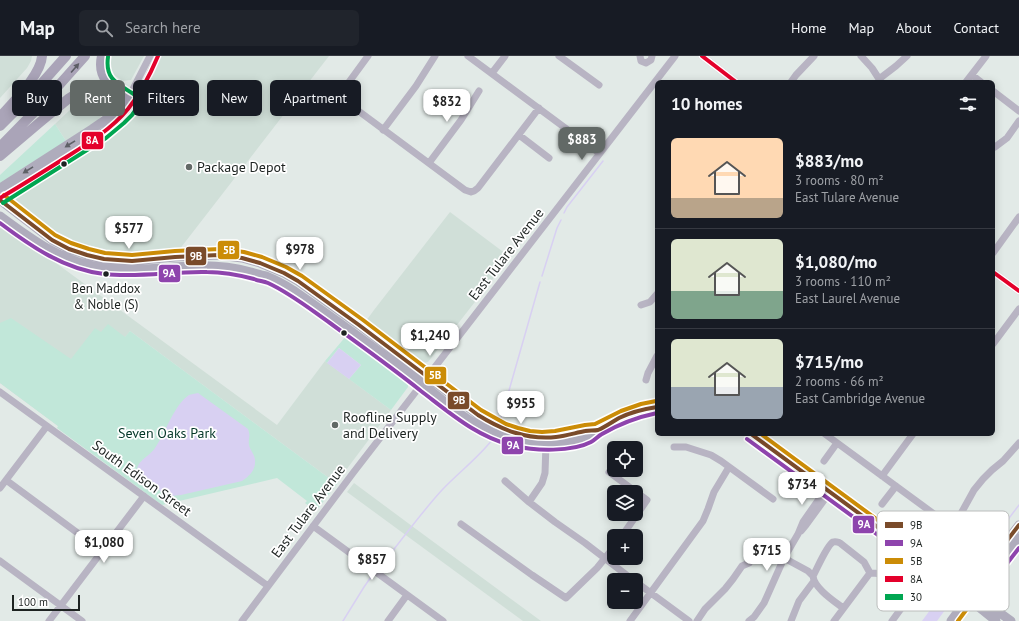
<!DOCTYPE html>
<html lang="en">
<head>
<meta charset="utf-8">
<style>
	:root { --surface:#171b24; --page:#20242c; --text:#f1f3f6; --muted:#9ea1a6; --line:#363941; --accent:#626966 }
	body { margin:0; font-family:"PT Sans",sans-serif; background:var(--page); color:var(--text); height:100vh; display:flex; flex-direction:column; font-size:15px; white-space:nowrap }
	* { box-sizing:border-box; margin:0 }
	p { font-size:13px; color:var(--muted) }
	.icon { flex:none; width:22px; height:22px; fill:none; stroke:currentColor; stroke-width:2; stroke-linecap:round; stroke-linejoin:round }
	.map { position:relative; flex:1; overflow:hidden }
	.side { position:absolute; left:655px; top:24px; width:340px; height:356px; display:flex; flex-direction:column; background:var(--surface); border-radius:6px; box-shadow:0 2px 10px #0003 }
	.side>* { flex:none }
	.banner { position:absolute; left:12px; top:24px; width:380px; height:36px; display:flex; gap:8px }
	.buttons { position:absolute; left:607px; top:385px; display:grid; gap:8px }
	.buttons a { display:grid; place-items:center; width:36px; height:36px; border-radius:6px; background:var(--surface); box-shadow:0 2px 10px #0003; font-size:20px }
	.scale { position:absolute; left:12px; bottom:10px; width:68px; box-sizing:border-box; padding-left:4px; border:2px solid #1d2321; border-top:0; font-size:11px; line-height:14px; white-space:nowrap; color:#1d2321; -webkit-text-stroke:3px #fff; paint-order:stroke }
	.price { position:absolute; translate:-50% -34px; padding:0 9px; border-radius:8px; background:#fff; color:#222; font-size:13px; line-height:26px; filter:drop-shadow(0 1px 2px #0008) }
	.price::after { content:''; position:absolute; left:50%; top:24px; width:12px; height:9px; margin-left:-6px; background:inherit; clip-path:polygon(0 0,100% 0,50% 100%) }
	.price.selected { background:var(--accent); color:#fff }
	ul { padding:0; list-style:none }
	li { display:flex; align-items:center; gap:12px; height:100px; padding:0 16px }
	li+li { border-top:1px solid var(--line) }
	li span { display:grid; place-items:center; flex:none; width:112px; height:80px; border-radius:6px; color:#555 }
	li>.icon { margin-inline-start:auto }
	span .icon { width:48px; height:48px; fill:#fffc; stroke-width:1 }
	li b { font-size:17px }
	h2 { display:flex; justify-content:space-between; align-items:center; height:48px; padding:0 16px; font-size:17px }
	.pill { padding:0 14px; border-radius:6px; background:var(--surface); box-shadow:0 2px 10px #0003; font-size:14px; line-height:36px }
	.pill.selected { background:var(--accent); color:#fff }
	header { display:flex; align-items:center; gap:24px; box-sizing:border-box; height:56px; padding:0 20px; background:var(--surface); border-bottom:1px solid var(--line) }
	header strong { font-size:19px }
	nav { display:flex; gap:22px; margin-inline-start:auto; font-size:14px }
	.search { width:280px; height:36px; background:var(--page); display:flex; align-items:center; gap:10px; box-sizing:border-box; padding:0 14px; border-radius:6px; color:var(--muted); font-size:15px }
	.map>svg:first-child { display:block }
	.built { fill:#d0dfd8 }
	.green { fill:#c1e7d9 }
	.water { fill:#d8d0f2 }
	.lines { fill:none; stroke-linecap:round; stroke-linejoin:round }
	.stream { stroke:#d8d0f2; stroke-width:1.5 }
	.minor { stroke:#b8b4c3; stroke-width:7 }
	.major { stroke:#afacbc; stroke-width:9 }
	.highway { stroke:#aaa4b8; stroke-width:10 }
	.bus-1-casing { stroke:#fff; stroke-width:7 }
	.bus-2-casing { stroke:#fff; stroke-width:7 }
	.bus-3-casing { stroke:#fff; stroke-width:7 }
	.bus-4-casing { stroke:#fff; stroke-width:7 }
	.bus-5-casing { stroke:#fff; stroke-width:7 }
	.bus-1 { stroke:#7a4b2a; stroke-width:4 }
	.bus-2 { stroke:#8e44ad; stroke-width:4 }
	.bus-3 { stroke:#cb8c07; stroke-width:4 }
	.bus-4 { stroke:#e4002b; stroke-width:4 }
	.bus-5 { stroke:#00a651; stroke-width:4 }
	.oneway { fill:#5c5d65 }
	.oneway2 { fill:#5f6167 }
	.bus-dot { fill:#1d2321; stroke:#fff; stroke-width:1.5 }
	.poi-dot { fill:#626966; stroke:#fff; stroke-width:1.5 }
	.labels { text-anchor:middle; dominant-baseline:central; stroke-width:3.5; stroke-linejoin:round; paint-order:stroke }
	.bus-label { font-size:13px; fill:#1d2321; stroke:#fff }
	.poi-label { font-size:14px; fill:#1d2321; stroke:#fff; text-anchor:start }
	.street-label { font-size:14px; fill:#1d2321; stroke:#fff }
	.park-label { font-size:14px; fill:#033627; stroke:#fff }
	.key { fill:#fff; stroke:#bbbdbc; stroke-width:1 }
	.key-label { font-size:11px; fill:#1d2321 }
	.line-badge { stroke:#fff; stroke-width:1.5 }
	.badge-label { font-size:11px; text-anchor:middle; font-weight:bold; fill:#fff }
</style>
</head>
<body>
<header>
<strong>Map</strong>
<div class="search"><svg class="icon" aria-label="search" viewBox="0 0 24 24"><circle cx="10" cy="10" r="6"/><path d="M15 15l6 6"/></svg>Search here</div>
<nav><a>Home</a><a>Map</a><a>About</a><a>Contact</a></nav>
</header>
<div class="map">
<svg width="1019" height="565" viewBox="0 0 1019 565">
	<rect width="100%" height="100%" fill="#e2eae7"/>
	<path class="built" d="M0 0H32L31 5 27 12 0 42Z
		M111 0H144L131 24 123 25 114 19 111 13 110 5Z
		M162 0H329L179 194 127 197 107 196 81 190 69 185 49 175 31 159 16 147V139L80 100H83L84 98 91 95H94L95 91 114 79 124 70 129 63 138 60 145 48 144 40 148 31Z
		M91 44 103 45 105 49 106 54 97 65 66 85 55 68 72 52 79 47 85 45Z
		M450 156 510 201 428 306 423 307 366 265 374 254Z
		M0 166 277 369 325 305 391 354 343 418 337 428 130 275 58 370 0 327Z
		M354 427 416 473 541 565H523L347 436Z"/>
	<path class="green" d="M55 68 66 85 0 127V119Z
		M11 262 71 303 95 272 101 276 108 268 125 281 130 275 337 428 316 455 305 447 307 445 277 422 162 449 57 372 58 370 0 327V267Z
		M347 279 408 326V331L391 354 349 323 361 309 339 292 327 307 325 305Z"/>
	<path class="water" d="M339 292 361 309 349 323 327 307Z
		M198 337 248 373C251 381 248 382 249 389 250 394 255 399 255 404 256 414 249 420 242 425L181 439 171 440 166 439 161 436 155 428 137 416C136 405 150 400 155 392 166 377 173 350 189 339 191 338 195 338 198 337Z
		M947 531 956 539 937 565H922Z"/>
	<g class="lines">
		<path class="stream" d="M564 157 567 151 603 105
			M542 220 557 172 561 164
			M500 366 540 226
			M380 511C401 485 420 458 442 434 458 417 478 402 492 384
			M962 524 1019 449
			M343 565 364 531 371 521"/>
		<path class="minor" d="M368 0 341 37 340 40 341 42 465 134 471 136 474 135 478 132 539 52
			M468 0 599 97
			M559 0 599 29
			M640 0 641 5 646 7 651 4 652 0
			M702 0 736 26
			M861 0 872 12 881 26
			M492 17 505 0
			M972 19 981 26
			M879 23 896 10 907 0
			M791 26 796 19 814 0
			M966 26 986 0
			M993 35 1019 55
			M124 45 133 33 150 0
			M134 46 145 28 158 0
			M383 74 416 30 435 0
			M519 79 549 102
			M995 91 1007 82 1019 65
			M429 107 461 64 479 35
			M993 197 1019 161
			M993 216 1019 235
			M641 249 650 246 657 238
			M993 288 1019 253
			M646 324 648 317 657 300
			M0 336 268 530
			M825 378 953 472
			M674 391H686L711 399 721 405 773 443
			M824 405 837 387
			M609 416 647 444 622 480
			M882 420 913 378
			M6 424 102 495
			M505 425 529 446 555 466 585 487 633 524
			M0 432 47 370
			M529 446 542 427 545 417 546 388
			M882 448 896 430
			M461 468 532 519 566 542 597 512 614 491
			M313 470 443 565
			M801 475 806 469 830 436
			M784 502 808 515 813 520C814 532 834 545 843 552
			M0 505 82 565
			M927 508 953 472 974 434 983 423 992 414 1003 405 1019 387
			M813 520C817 513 827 489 833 486 836 485 837 486 840 487L864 506 870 517C886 516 899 530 911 539L892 565
			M636 526 689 565
			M49 565 144 440
			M242 565 353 417 675 0
			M388 565 407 539
			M630 565 703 465 708 453 714 436 729 411
			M697 565 705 553 725 533 733 523 742 510 749 507
			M749 565 754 561 764 547 784 502 798 478 803 466 826 433
			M791 565 799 545 814 525
			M834 565 870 517"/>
		<path class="major" d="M0 132 92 73 108 62 123 47
			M0 142 104 76 123 59 134 46
			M0 144 52 184 69 193 87 199 104 203 132 205 175 201 219 199 242 202 260 207 284 217 298 225 359 269 478 359 496 371 515 378
			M0 160C30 182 56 202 93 210 128 217 159 211 194 210 214 209 232 211 251 216 256 218 261 219 266 220 276 224 285 229 293 234 335 263 376 293 416 323 440 341 463 363 490 376 511 385 535 390 558 387 568 386 579 385 588 381 592 379 594 375 598 373 616 363 636 354 657 351
			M751 378 970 539 982 544 1011 565
			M970 539 973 529 1019 469
			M970 539 975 548 996 565
			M951 565 970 539 981 532 1019 482"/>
		<path class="highway" d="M102 0C97 22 111 31 127 41
			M1 60C13 46 41 19 42 0
			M0 70 34 36 66 0
			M0 91 43 47 85 0
			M0 100 39 67 68 43 76 38 89 34 99 35 110 38 123 47"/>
		<defs>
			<path id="bus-1" d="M0 144 52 184 69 193 87 199 104 203 132 205 175 201 219 199 242 202 260 207 284 217 298 225 359 269 478 359C502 374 527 384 556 381 566 380 575 377 585 375 589 374 594 375 598 374 605 371 612 366 619 362 631 356 644 353 657 351
				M751 378 970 539 973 529 1019 469"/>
			<path id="bus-2" d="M0 167C32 191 64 213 104 218 139 222 173 215 207 216 223 216 239 219 254 223 259 225 263 225 268 227 290 237 310 253 330 267 360 289 391 311 421 335 450 357 478 382 515 390 535 395 572 396 591 386 595 384 598 380 602 378 619 368 638 361 657 357
				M747 383 968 545 973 544 985 536 1019 492"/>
			<path id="bus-3" d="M4 139 55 179 71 187 89 193 105 197 132 199 175 195 220 193 244 196 262 201 286 211 302 220 363 264 481 354 506 368 518 372 530 375 542 376 555 375 585 369 595 368 621 355 641 348 656 345
				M761 378 974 535 976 538 975 542 958 565"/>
			<path id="bus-4" d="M702 0 736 26
				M0 142C19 131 38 119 57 107 82 91 109 76 128 53 141 37 150 19 158 0
				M993 216 1019 235"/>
			<path id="bus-5" d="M3 147 106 82 124 67 132 59 139 49 140 46C139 41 136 40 132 37 116 27 105 22 108 1"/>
		</defs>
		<use href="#bus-1" class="bus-1-casing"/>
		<use href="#bus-2" class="bus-2-casing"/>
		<use href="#bus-3" class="bus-3-casing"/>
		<use href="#bus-4" class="bus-4-casing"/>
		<use href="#bus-5" class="bus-5-casing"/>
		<use href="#bus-1" class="bus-1"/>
		<use href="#bus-2" class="bus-2"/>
		<use href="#bus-3" class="bus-3"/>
		<use href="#bus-4" class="bus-4"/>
		<use href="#bus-5" class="bus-5"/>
	</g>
	<defs><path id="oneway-solid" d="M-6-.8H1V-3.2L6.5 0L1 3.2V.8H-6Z"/></defs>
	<use class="oneway" href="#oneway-solid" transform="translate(75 12) rotate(-49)"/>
	<g class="oneway2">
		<use href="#oneway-solid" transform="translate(70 88) rotate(148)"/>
		<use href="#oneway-solid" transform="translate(28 114) rotate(148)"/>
	</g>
	<g class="bus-dot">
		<circle cx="64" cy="108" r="3.5"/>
		<circle cx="106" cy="218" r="3.5"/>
		<circle cx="344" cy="277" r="3.5"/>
	</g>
	<g class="poi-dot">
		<circle cx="189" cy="111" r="4"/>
		<circle cx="335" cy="369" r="4"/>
	</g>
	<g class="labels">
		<g class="bus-label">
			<text x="106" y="232">Ben Maddox<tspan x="106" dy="16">&amp; Noble (S)</tspan></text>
		</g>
		<g class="poi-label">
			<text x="197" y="111">Package Depot</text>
			<text x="343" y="361">Roofline Supply<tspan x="343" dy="16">and Delivery</tspan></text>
		</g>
		<g class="street-label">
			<text transform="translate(506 198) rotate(-52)">East Tulare Avenue</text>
			<text transform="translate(142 422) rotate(36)">South Edison Street</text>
			<text transform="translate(308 455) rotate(-53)">East Tulare Avenue</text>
		</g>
		<g class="park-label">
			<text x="167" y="377">Seven Oaks Park</text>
		</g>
	</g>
	<rect x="877" y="455" width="132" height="100" rx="6" class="key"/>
	<rect x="885" y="466" width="18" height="6" fill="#7a4b2a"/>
	<rect x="885" y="484" width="18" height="6" fill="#8e44ad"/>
	<rect x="885" y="502" width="18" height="6" fill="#cb8c07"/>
	<rect x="885" y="520" width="18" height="6" fill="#e4002b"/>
	<rect x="885" y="538" width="18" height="6" fill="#00a651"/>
	<g class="key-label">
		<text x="910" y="473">9B</text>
		<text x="910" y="491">9A</text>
		<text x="910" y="509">5B</text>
		<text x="910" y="527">8A</text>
		<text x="910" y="545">30</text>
	</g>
	<g class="line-badge">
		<rect x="81" y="75" width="23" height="19" rx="4" fill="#e4002b"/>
		<rect x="217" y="184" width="23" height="20" rx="4" fill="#cb8c07"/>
		<rect x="185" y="190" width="22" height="20" rx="4" fill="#7a4b2a"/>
		<rect x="158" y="208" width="23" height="19" rx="4" fill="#8e44ad"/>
		<rect x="424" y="310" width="23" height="19" rx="4" fill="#cb8c07"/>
		<rect x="447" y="335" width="23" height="19" rx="4" fill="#7a4b2a"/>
		<rect x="501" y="380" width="23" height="19" rx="4" fill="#8e44ad"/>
		<rect x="852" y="459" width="23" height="19" rx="4" fill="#8e44ad"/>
	</g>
	<g class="badge-label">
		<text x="92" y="88">8A</text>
		<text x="229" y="198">5B</text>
		<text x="196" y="204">9B</text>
		<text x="169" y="221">9A</text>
		<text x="435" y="323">5B</text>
		<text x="459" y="348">9B</text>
		<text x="513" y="393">9A</text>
		<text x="864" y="472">9A</text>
	</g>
</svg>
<div class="buttons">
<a><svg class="icon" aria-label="locate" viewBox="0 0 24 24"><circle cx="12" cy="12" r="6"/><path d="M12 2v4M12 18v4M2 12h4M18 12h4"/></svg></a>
<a><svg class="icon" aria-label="layers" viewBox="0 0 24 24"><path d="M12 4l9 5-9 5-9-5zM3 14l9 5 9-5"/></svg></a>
<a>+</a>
<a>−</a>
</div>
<div class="scale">100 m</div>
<b class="price" style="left:447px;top:67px">$832</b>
<b class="price selected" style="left:582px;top:105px">$883</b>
<b class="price" style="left:129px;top:194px">$577</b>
<b class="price" style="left:300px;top:215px">$978</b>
<b class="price" style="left:430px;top:301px">$1,240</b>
<b class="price" style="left:521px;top:369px">$955</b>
<b class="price" style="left:802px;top:450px">$734</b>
<b class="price" style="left:104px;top:508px">$1,080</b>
<b class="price" style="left:767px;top:516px">$715</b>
<b class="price" style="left:372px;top:525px">$857</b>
<div class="banner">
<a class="pill">Buy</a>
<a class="pill selected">Rent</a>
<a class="pill">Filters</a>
<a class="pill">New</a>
<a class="pill">Apartment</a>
</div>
<section class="side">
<h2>10 homes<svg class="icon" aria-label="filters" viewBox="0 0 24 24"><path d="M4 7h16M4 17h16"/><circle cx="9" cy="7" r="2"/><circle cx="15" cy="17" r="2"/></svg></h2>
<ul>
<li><span style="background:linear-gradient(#ffd9b3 75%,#b9a48a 0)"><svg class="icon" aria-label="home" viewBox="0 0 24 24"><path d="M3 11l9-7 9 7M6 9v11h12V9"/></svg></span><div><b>$883/mo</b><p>3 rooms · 80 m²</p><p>East Tulare Avenue</p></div></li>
<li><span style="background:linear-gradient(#dfe7d0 65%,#7fa58c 0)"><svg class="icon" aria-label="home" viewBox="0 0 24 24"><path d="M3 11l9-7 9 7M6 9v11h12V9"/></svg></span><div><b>$1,080/mo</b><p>3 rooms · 110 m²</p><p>East Laurel Avenue</p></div></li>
<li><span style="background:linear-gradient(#dfe7d0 60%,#9aa5b1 0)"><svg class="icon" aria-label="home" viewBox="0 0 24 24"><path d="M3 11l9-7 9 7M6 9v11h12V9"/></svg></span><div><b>$715/mo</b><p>2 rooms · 66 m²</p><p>East Cambridge Avenue</p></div></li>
</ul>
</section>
</div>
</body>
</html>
